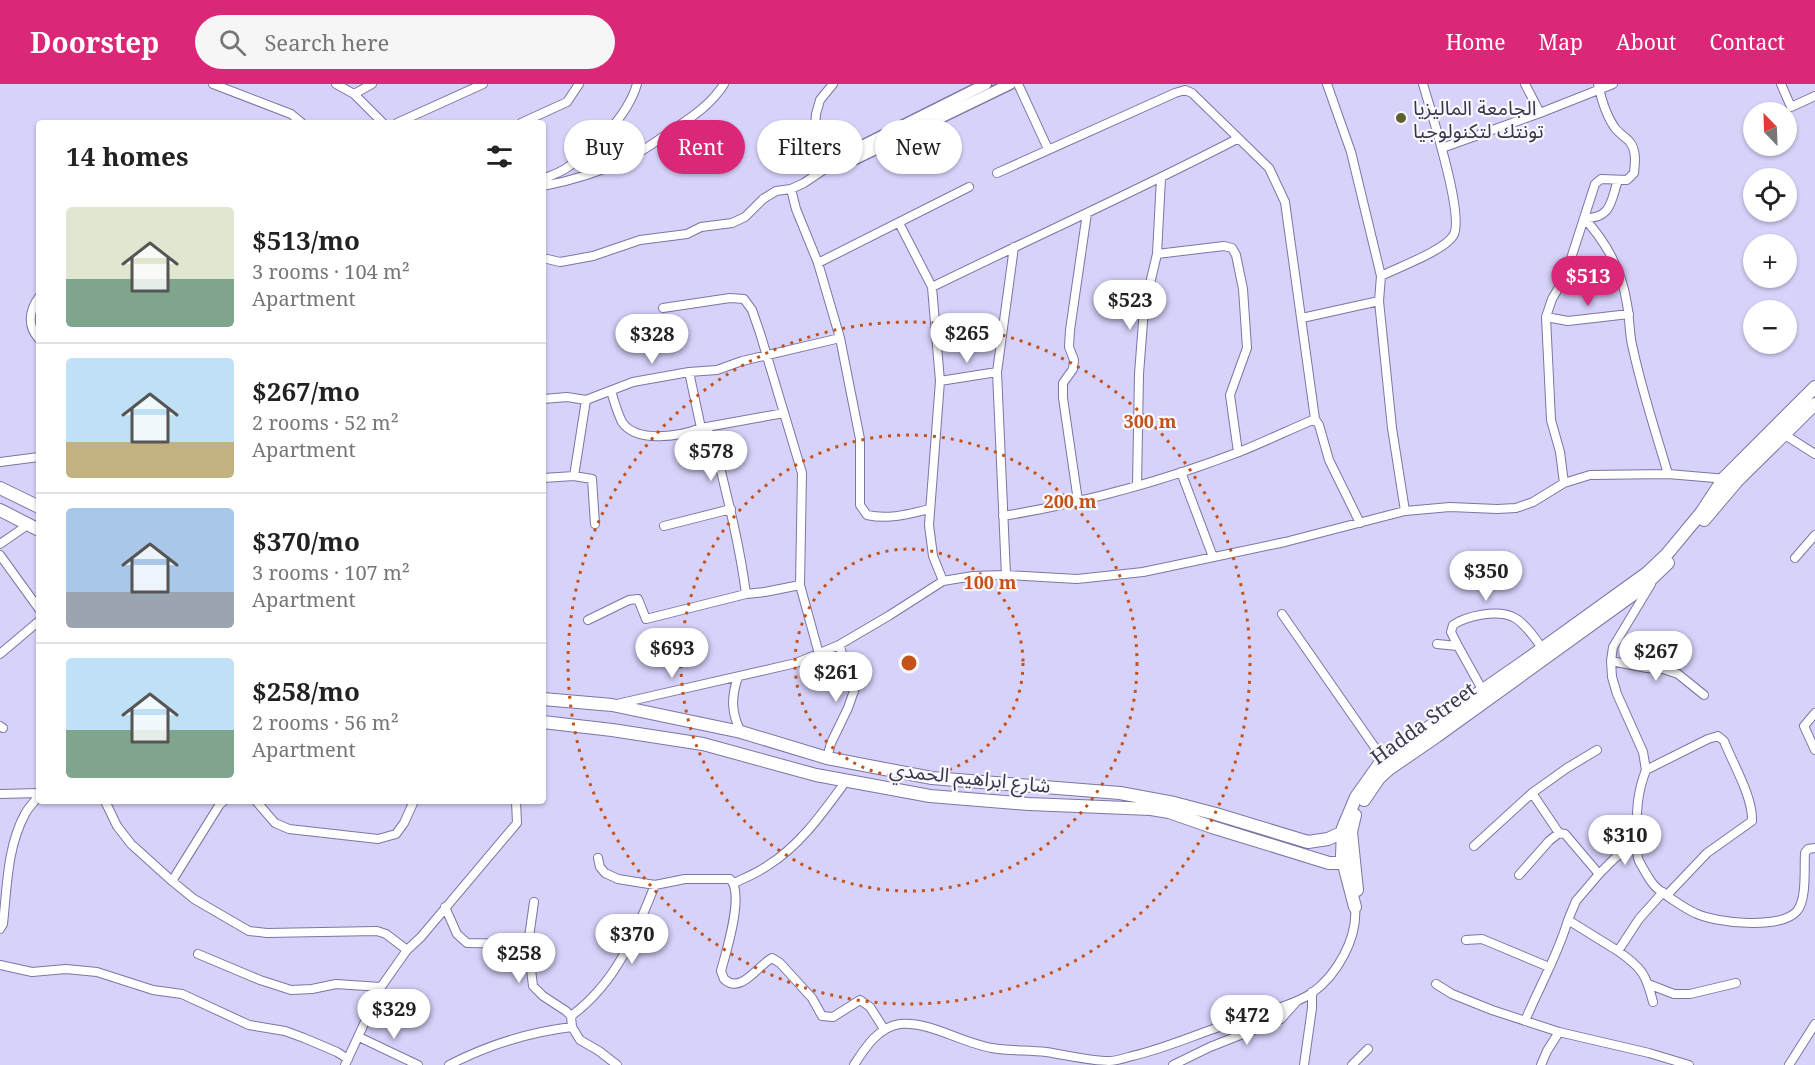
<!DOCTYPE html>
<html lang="en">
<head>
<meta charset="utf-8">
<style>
	:root { --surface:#fff; --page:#f6f6f6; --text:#222; --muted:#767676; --line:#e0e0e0; --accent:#db2777 }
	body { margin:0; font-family:"Noto Serif","Noto Sans Arabic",serif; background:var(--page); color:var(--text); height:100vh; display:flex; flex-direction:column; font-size:22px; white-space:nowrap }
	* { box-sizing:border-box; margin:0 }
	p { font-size:20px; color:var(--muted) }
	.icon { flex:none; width:33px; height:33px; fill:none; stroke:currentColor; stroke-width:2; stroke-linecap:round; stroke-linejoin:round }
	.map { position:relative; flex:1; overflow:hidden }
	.sheet { position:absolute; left:36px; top:36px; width:510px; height:684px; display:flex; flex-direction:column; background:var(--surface); border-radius:6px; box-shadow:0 2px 4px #0004 }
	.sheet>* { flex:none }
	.top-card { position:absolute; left:564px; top:36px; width:570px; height:54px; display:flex; gap:12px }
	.needle { width:39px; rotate:337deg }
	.controls { position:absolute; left:1743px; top:18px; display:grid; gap:12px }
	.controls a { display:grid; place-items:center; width:54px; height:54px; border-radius:50%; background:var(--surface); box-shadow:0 2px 4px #0004; font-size:30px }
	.price { position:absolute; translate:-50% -51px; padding:0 14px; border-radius:21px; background:#fff; color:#222; font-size:20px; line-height:39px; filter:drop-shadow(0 2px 3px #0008) }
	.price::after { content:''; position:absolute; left:50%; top:36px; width:18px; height:14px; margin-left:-9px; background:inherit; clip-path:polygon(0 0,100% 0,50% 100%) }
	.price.active { background:var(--accent); color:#fff }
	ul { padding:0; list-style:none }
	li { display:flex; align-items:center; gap:18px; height:150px; padding:0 30px }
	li+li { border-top:2px solid var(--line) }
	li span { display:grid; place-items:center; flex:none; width:168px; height:120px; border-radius:6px; color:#555 }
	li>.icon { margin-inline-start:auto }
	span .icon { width:72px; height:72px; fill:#fffc; stroke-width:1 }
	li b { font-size:26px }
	h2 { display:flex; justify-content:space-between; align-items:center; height:72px; padding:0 30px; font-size:26px }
	.pill { padding:0 21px; border-radius:27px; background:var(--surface); box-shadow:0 2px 4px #0004; font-size:21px; line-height:54px }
	.pill.active { background:var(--accent); color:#fff }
	header { display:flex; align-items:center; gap:36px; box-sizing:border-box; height:84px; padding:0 30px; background:var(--accent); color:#fff }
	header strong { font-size:28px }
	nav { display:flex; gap:33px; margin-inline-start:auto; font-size:21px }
	.search { width:420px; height:54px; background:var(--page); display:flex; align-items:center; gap:15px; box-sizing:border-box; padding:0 21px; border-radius:33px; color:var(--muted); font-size:22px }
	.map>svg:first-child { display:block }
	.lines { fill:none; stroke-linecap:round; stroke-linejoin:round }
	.street-casing { stroke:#7b76a3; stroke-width:10 }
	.secondary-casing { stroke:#7b76a3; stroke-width:13 }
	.primary-casing { stroke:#7b76a3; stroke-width:14 }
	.street { stroke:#fff; stroke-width:8 }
	.secondary { stroke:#fff; stroke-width:10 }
	.primary { stroke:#fff; stroke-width:12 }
	.ring { fill:none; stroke:#c55219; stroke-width:3; stroke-dasharray:3 6 }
	.poi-dot { fill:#5f602e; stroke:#f8f8fd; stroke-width:2 }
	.labels { text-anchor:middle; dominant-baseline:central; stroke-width:4.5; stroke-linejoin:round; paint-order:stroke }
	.poi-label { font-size:20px; fill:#39374b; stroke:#f8f8fd; text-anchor:start }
	.street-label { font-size:20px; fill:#39374b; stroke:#f8f8fd }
	.centre { fill:#c55219; stroke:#f8f8fd; stroke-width:3 }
	.ring-label { font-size:18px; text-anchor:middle; font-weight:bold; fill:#c55219; stroke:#f8f8fd; stroke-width:4.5; stroke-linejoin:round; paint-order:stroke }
</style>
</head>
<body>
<header>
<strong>Doorstep</strong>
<div class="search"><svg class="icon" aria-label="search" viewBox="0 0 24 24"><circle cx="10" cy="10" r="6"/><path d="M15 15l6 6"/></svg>Search here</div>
<nav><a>Home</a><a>Map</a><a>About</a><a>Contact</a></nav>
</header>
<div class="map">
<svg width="1815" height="981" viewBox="0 0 1815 981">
	<rect width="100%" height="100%" fill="#d6d2fa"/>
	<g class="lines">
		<defs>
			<path id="street" d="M213 0 291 30 302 39
				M336 0 354 10 383 39
				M833 0 820 16 816 30 814 56 819 65 850 68
				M1018 0 1048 65
				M1327 0 1351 68 1381 192 1379 217 1392 344 1405 427
				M1525 0 1540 29
				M1781 0 1791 23 1815 12
				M354 10 372 0
				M397 39 483 0
				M521 39 567 18 579 0
				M1442 64 1540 29 1613 0
				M832 82 855 75
				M997 89 1175 9 1185 6 1192 9 1269 84 1285 118 1315 335 1319 341 1329 376 1360 439
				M543 95C550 92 558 89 565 85 592 68 628 32 637 0
				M543 102C570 97 597 89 622 77 642 69 659 55 677 43 695 31 712 19 724 0
				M791 105 796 125 818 179 840 254 860 355V421L867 431C889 436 909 430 930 425
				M1584 134C1606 158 1622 187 1627 220 1630 235 1629 251 1633 265 1642 307 1656 349 1668 390
				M1584 134C1612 135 1611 116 1618 96
				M899 139 932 203 940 297 929 441 933 472 943 497
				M1157 170 1224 162 1232 164 1236 171 1243 205 1247 264 1230 311 1238 368
				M543 174 560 178 593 172 640 156 687 150 701 143 732 139 745 133 763 115 776 107 791 105 804 99 850 68
				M818 179 969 103
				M1381 192C1399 183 1443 167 1453 152 1466 134 1430 25 1423 0
				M932 203C1034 153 1137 107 1237 55
				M39 213C29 227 27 242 39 255
				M663 224 730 214 744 215 752 226 760 249 802 389 800 501 819 570
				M1546 233 1568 237 1629 230
				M1302 234 1379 217
				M689 288 701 344 712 351C725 404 739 456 746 510
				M940 297 997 288
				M611 307C614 317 617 328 622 338 637 360 681 352 701 344L784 329
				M543 315 567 313 586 316 633 298 689 288 717 286 742 277 840 254
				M1785 351 1815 370
				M0 378 39 373
				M1181 388 1213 473
				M574 392 586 316
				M543 394 574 392 592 395 595 440
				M1564 399 1560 368 1551 336 1546 233 1552 215 1565 193 1595 100 1601 95 1627 96 1634 89C1635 79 1637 66 1629 57 1625 53 1619 49 1615 44 1607 33 1601 14 1598 0
				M1137 402 1139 290 1144 225 1157 170 1161 94
				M1078 417 1063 314V299L1073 285 1074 276 1069 263 1070 246 1087 129
				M1003 432C1083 419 1163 397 1239 368 1264 358 1289 346 1315 335
				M664 442 731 425
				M0 460 29 440
				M0 471 39 525
				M1795 474 1815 451
				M1006 491 997 288 1014 163
				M1282 530 1385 678
				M588 536 629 516 638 515 646 535 746 510 765 508 800 501
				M1437 560 1458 562 1483 607
				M1458 562 1451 548 1453 541C1466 532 1497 525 1513 533 1524 538 1535 554 1542 564
				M0 570 39 537
				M1611 577 1647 584 1663 585 1678 590 1704 611
				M738 593C731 613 731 629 741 648
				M617 620 796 579 839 561 890 531 943 497 973 492 1006 491 1077 495 1143 488 1285 458 1405 427 1450 423 1497 425 1516 424 1533 418 1564 399 1590 391 1668 390 1727 395
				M1815 629 1804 642 1815 666
				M0 642 3 644
				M827 674 831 659 848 624 855 604 839 561
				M1646 686 1643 668 1617 610 1612 593 1611 577 1613 563 1651 500
				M1532 709 1559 749
				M0 710 39 709
				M105 717 117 742 131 760 172 797 194 815 249 847 267 849 377 847 386 850 407 866
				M256 717 275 739 289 745 378 755 396 750 404 739 414 717
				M1474 762 1532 709 1567 684 1597 666
				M598 774 600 783 605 789 618 795 655 801 685 795H730C745 809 726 868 721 887L724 895C741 911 758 881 772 874L780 879 812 914 822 932 833 933 860 916 870 923 884 945
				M1599 790 1615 774 1637 757
				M1519 791 1549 757 1559 749 1565 750 1599 790 1576 817 1568 836 1618 867 1639 835 1663 808
				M172 797 220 720 224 717
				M734 799C745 794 757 789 767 782 800 762 824 727 846 697
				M1667 811 1707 769 1752 737C1753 713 1733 680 1724 657L1718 652 1708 655 1646 686C1637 709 1636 729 1637 754 1637 761 1636 770 1639 777 1643 784 1648 794 1653 800 1658 807 1686 825 1695 829 1715 839 1781 846 1797 827 1807 815 1804 785 1805 769L1808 765 1815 764
				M445 823 457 850 467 859 528 860 533 902 543 912 566 927 571 932 572 943 580 956 599 967 617 981
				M0 845 3 840C7 804 7 763 25 730 28 724 34 718 39 712
				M1466 856 1482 855 1549 883
				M528 860 534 818
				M1618 867C1642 884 1646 890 1653 918
				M198 870 260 896 291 906 312 905 336 900 381 903
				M0 881 32 888 66 885 97 888 153 906 182 910 249 941 285 947 304 954 337 968 348 975
				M1436 900 1452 910 1492 926 1559 948 1649 969 1689 981
				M1648 900 1674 910H1690L1736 899
				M571 932C616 899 635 851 655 801
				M1525 937C1539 903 1558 871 1568 836
				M359 953 418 981
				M345 981 381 903 407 866 421 853 517 739 516 717
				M449 981C488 961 529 948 572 943
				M854 981C865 964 878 943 900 940 929 937 962 959 992 964 1009 967 1028 966 1046 968 1067 971 1089 977 1109 977 1116 977 1125 974 1132 972 1163 965 1192 952 1222 942 1247 933 1291 923 1312 909 1337 891 1358 854 1355 823
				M1173 981 1210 963 1281 935 1297 917
				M1304 981 1312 924V908
				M1352 981 1368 965
				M1541 981 1547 967 1559 948
				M1789 981 1815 940"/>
			<path id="secondary" d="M850 68 986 0
				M855 75 1010 0"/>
			<path id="primary" d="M0 404 39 423
				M0 426 39 446
				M1704 436 1737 397 1815 320
				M543 615 612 621 741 648 827 674 932 694 1120 709 1174 719 1216 730 1308 758 1328 755 1343 748
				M543 638 612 646 703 660 816 691 930 712 1029 720 1151 725 1169 728 1212 743 1329 779H1354
				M1364 716 1379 694 1389 685 1437 652 1642 504 1668 479
				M1355 731 1351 748 1357 806
				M1355 823 1342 773 1343 744 1356 713 1383 675 1522 579 1647 489 1667 470 1701 429 1724 394 1815 303"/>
		</defs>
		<use href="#street" class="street-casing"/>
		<use href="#secondary" class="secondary-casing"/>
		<use href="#primary" class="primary-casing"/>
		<use href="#street" class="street"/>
		<use href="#secondary" class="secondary"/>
		<use href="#primary" class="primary"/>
	</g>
	<g class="ring">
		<circle cx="909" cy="579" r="114"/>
		<circle cx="909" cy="579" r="228"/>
		<circle cx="909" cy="579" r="341"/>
	</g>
	<circle class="poi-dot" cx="1401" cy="34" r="6"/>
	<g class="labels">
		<g class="poi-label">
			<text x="1413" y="23">الجامعة الماليزيا<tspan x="1413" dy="23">تونتك لتكنولوجيا</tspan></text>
		</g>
		<g class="street-label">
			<text transform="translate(1423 639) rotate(-36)">Hadda Street</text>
			<text transform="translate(970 693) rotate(6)">شارع ابراهيم الحمدي</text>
		</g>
	</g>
	<circle cx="909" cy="579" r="9" class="centre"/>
	<g class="ring-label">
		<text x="1150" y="344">300 m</text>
		<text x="1070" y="424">200 m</text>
		<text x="990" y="505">100 m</text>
	</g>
</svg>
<div class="controls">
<a><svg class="needle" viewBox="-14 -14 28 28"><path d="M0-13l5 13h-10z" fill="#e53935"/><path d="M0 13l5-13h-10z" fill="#767676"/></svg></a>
<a><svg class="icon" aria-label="locate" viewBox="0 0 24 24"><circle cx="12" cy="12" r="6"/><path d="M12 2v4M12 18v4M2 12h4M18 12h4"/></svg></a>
<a>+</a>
<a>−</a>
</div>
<b class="price active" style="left:1588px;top:223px">$513</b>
<b class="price" style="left:1130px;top:247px">$523</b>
<b class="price" style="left:967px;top:280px">$265</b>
<b class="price" style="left:652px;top:281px">$328</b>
<b class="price" style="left:711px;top:398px">$578</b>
<b class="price" style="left:1486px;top:518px">$350</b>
<b class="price" style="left:672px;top:595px">$693</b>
<b class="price" style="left:1656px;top:598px">$267</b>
<b class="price" style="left:836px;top:619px">$261</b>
<b class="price" style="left:1625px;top:782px">$310</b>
<b class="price" style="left:632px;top:881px">$370</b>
<b class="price" style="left:519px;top:900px">$258</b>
<b class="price" style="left:394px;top:956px">$329</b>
<b class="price" style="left:1247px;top:962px">$472</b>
<div class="top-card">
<a class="pill">Buy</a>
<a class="pill active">Rent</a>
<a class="pill">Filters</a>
<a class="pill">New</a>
</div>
<section class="sheet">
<h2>14 homes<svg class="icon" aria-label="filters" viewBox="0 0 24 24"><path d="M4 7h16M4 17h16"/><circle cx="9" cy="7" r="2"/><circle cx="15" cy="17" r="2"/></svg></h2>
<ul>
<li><span style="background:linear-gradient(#dfe7d0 60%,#7fa58c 0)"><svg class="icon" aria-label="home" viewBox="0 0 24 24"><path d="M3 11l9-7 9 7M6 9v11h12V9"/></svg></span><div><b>$513/mo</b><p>3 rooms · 104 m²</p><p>Apartment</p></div></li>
<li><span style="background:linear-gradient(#bfe0f5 70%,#c2b280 0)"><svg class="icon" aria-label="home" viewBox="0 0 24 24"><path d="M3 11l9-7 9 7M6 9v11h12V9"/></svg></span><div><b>$267/mo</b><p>2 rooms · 52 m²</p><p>Apartment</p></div></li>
<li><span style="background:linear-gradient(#a9c7e8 70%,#9aa5b1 0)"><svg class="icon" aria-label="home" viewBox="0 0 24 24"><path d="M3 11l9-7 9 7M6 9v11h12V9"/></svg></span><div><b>$370/mo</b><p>3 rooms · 107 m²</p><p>Apartment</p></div></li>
<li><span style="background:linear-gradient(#bfe0f5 60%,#7fa58c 0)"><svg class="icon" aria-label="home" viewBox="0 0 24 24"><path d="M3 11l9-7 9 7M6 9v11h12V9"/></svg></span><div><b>$258/mo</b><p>2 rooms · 56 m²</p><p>Apartment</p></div></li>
</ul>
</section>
</div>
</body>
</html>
